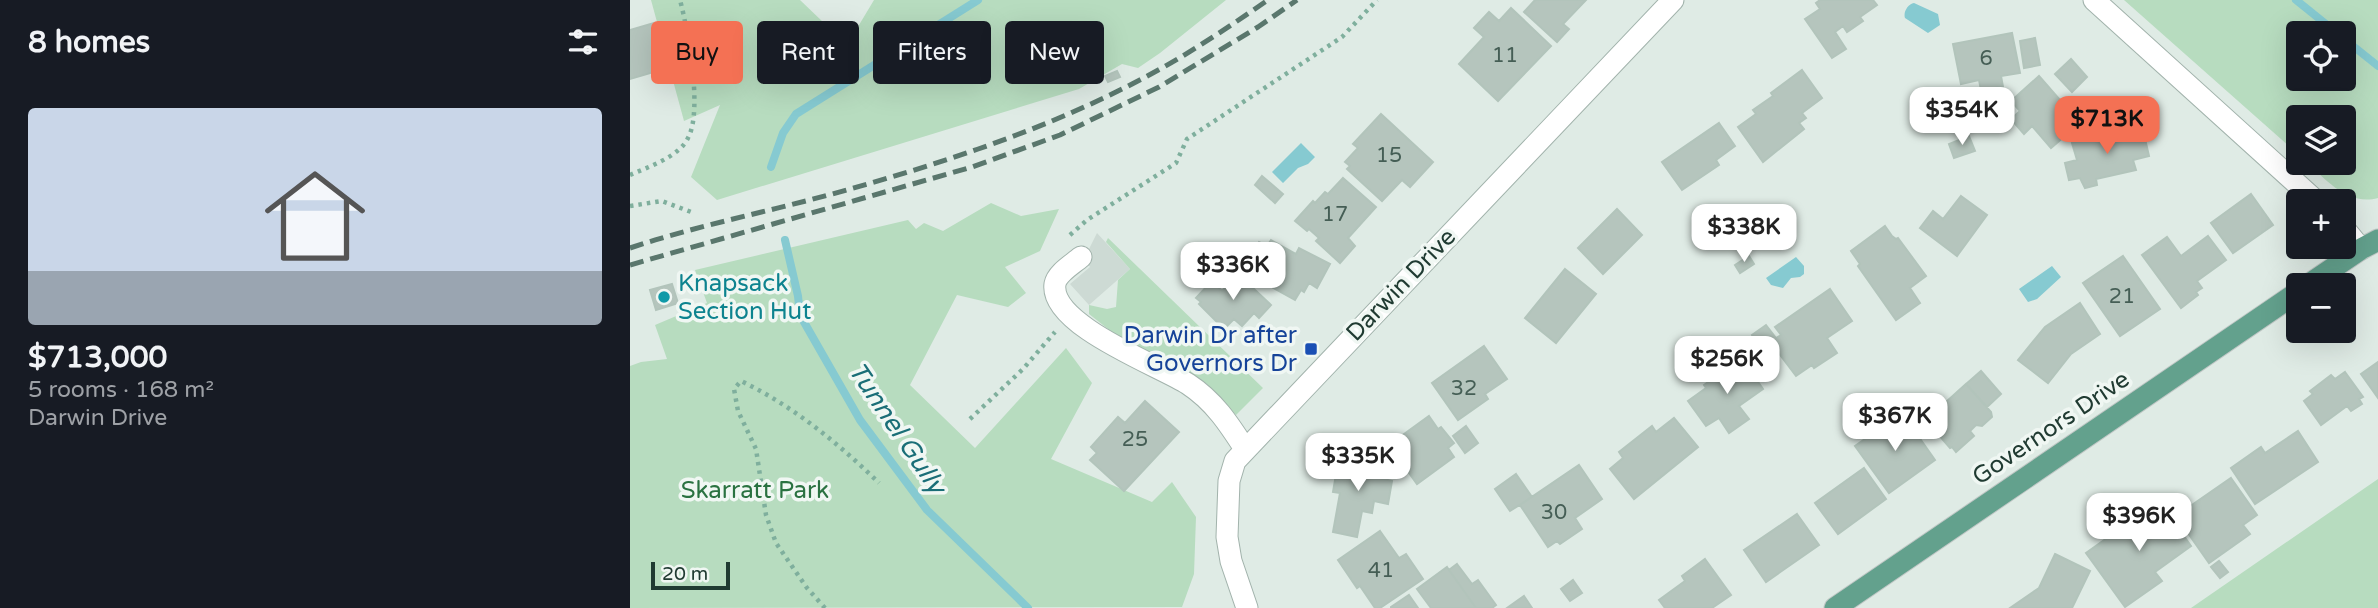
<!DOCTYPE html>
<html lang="en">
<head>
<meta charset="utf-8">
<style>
	:root { --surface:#171b24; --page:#242831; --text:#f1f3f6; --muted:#9ea1a6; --accent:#f47154 }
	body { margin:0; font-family:"Varela Round",sans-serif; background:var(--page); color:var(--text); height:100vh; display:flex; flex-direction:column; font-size:26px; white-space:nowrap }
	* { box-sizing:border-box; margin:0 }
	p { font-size:23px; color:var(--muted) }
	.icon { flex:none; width:38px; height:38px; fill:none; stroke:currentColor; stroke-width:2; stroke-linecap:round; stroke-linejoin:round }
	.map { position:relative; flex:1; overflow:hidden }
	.panel { display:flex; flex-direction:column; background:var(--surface); width:630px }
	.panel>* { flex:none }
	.hud { position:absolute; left:21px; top:21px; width:665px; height:63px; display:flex; gap:14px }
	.controls { position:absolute; left:1656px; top:21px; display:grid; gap:14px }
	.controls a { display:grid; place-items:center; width:70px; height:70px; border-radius:7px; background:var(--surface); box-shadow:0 7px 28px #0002; font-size:35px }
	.scale { position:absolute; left:21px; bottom:18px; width:79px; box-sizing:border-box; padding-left:7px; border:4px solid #203b32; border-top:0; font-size:19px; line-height:24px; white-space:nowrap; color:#203b32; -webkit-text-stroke:5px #f0f7f3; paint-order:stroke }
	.price { position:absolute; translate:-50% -60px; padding:0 16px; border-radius:14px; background:#fff; color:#222; font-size:23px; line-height:46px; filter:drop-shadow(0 2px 4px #0008) }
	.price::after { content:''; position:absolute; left:50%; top:42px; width:21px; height:16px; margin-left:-10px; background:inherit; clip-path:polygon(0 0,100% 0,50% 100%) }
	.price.active { background:var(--accent); color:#111 }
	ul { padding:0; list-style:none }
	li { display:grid; align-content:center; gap:14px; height:371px; padding:0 28px }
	li span { display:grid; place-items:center; height:217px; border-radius:7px; color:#555 }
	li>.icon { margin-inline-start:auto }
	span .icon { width:126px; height:126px; fill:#fffc; stroke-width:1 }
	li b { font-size:30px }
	h2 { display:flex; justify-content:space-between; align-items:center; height:84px; padding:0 28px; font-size:30px }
	.chip { padding:0 24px; border-radius:7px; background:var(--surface); box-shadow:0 7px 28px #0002; font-size:24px; line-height:63px }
	.chip.active { background:var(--accent); color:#111 }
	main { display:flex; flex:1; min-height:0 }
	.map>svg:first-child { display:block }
	.built { fill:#cddad4 }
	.green { fill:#b7dcbf; fill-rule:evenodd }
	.water { fill:#86cad1 }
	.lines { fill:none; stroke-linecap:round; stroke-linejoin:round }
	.stream { stroke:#86cad1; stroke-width:8 }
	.building { fill:#b5c5bd; stroke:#b2c4bb; stroke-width:2 }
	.minor-casing { stroke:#a2b3ac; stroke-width:23 }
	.major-casing { stroke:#c1c8c6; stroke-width:23 }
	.path { stroke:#7faf9d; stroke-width:4.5; stroke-dasharray:3.5 5; stroke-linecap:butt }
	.minor { stroke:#fff; stroke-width:21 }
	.major { stroke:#63a18d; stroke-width:21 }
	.rail { stroke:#5a776d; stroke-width:5; stroke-dasharray:14 7; stroke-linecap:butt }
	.culture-dot { fill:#0f9aa8; stroke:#f0f7f3; stroke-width:2.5 }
	.transit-dot { fill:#1a4fb4; stroke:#f0f7f3; stroke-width:2.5 }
	.labels { text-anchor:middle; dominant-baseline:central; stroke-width:7; stroke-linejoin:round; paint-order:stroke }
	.number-label { font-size:21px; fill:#455e55 }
	.culture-label { font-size:24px; fill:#0d838f; stroke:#f0f7f3; text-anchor:start }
	.street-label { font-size:24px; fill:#203b32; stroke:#f0f7f3 }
	.transit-label { font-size:24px; fill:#164399; stroke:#f0f7f3; text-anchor:end }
	.park-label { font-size:24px; fill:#2a7241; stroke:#f0f7f3 }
	.water-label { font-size:26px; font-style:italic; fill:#1a6e77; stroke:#f0f7f3 }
</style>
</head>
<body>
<main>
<section class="panel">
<h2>8 homes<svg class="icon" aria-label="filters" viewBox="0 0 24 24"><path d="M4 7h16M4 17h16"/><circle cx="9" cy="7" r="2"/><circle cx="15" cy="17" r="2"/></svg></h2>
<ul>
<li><span style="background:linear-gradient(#c9d6e8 75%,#9aa5b1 0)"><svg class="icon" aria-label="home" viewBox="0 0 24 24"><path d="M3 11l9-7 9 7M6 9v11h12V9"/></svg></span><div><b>$713,000</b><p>5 rooms · 168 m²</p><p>Darwin Drive</p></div></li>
</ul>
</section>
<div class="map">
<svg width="1748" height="608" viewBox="0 0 1748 608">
	<rect width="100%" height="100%" fill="#dfebe5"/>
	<path class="built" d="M467 233 500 269 459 305 440 284 460 267 454 259Z"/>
	<path class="green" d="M21 0H170L217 45 244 0H596L530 53 508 68 492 64 449 89 87 200 61 177 90 105 54 121Z
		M1494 0H1748V198C1718 206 1698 181 1677 163H1713V117H1668V154ZM1668 33H1713V79H1668Z
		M361 203 391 216 429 209 410 251 375 267 396 293 378 307 327 295 280 385 345 448 436 348 462 383 421 459 522 502 542 482 566 517 564 574 552 607 0 608V366L11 362 37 359 25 325 77 303 65 270 278 220 286 229 294 223 313 231Z
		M478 238 633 388 606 415 577 384 487 336 459 314V305L477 309 486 307 488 280 500 269 476 242Z
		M1748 479V608H1561Z"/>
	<path class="water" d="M1284 3 1308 14 1310 25 1298 33 1275 18C1273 12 1278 4 1284 3Z
		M671 143 685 157 678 164 668 168 653 183 642 172Z
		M1166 257 1174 266V274L1170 277 1161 278 1153 288 1141 285 1136 278Z
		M1422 266 1431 277 1407 299 1398 302 1389 289Z"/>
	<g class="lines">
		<path class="stream" d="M1666 0 1707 33
			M1713 38 1748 66
			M141 167 153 133 166 114 348 0
			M155 240 168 296 170 315 230 420 297 510 398 608"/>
	</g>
	<path class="building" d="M905 0H956L933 24 939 29 927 42 894 12Z
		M1190 0H1243L1247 5 1230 17 1233 21 1217 32 1213 26 1205 32 1216 49 1202 58 1175 19 1190 9 1186 3Z
		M881 8 921 46 868 101 829 64 854 37 844 28 859 12 869 21Z
		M24 23 37 68 0 79V30Z
		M1382 33 1390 73 1371 76 1373 87 1351 90 1349 80 1331 84 1323 44Z
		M1405 38 1410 65 1394 68 1390 41Z
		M1441 59 1457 77 1442 92 1425 74Z
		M1172 70 1192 98 1172 113 1176 118 1169 123 1174 129 1133 162 1108 127 1126 114 1123 110 1143 96 1141 93Z
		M487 71 490 77 478 82 475 76Z
		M1409 76 1450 123 1421 148 1402 126 1394 134 1381 119 1390 111 1381 101Z
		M751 114 803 162 780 187 772 180 752 201 717 169 720 166 715 162 728 148 723 144Z
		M1089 123 1105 146 1086 160 1089 165 1052 190 1032 162Z
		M1512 126 1519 156 1503 160 1506 170 1466 179 1467 185 1455 188 1450 178 1439 180 1435 163 1447 160 1442 143Z
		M1339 136 1345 151 1324 158 1319 144Z
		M632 176 653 194 645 203 625 185Z
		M713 178 746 207 718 238 725 246 710 263 686 241 689 238 679 229 677 231 665 221 683 201 685 203 695 192 698 194Z
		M1621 194 1643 225 1603 253 1581 223Z
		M1331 196 1357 215 1327 256 1290 228 1303 211 1313 219Z
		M987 209 1012 235 973 274 948 248Z
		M1138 215 1154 223 1144 241 1128 232Z
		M1255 226 1262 236 1266 239 1268 238 1296 276 1280 288 1290 303 1266 320 1228 266 1230 264 1221 251Z
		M1578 236 1596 260 1567 281 1572 288 1566 292 1568 295 1551 308 1512 255 1537 237 1551 256Z
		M641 240 666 254 669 248 700 264 687 288 679 283 674 292 671 290 665 300 622 276 627 267 618 263 629 242 637 246Z
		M1119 256 1124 264 1110 273 1105 265Z
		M1493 256 1530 309 1490 336 1453 283Z
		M935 269 966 294 926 343 895 318Z
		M608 274 641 305 629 318 624 313 612 326 604 319 594 329 569 304 571 302 566 298 582 281 592 291Z
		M42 284 48 303 26 310 20 290Z
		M1200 289 1222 321 1197 338 1207 353 1184 368 1182 365 1166 376 1145 348 1135 355 1122 335 1136 325 1146 338 1151 335 1145 327Z
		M1450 303 1470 334 1441 354 1418 383 1388 360 1415 327Z
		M854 346 877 379 855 394 858 399 828 420 802 383Z
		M1110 356 1133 389 1109 406 1119 419 1099 433 1089 418 1076 426 1058 401 1076 388 1074 385 1094 371 1092 369Z
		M1748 362V398L1731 374Z
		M1351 371 1371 394 1357 407 1336 384Z
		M1715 372 1733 397 1729 399 1732 404 1721 411 1717 406 1691 425 1674 401 1683 394 1680 391 1701 375 1705 379Z
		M1336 384 1361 412 1362 417 1352 426 1346 425 1340 431 1344 436 1326 452 1322 447 1320 448 1296 420Z
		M515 401 549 432 494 491 460 460 467 453 461 447 488 417 495 423Z
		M1272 413 1305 460 1259 493 1225 446Z
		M799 416 808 429 811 427 824 443 818 448 824 457 787 484 759 445Z
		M1044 418 1068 447 1004 499 980 469 993 458 989 452 1022 426 1026 432Z
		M836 426 848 443 835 453 823 436Z
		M1668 431 1688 462 1625 504 1601 468 1631 447 1635 453Z
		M709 457 753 466 750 478 762 481 758 504 744 501 742 513 732 511 727 537 703 532 710 493 703 492Z
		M949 465 972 499 945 518 952 529 930 544 927 541 918 547 890 505Z
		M1234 468 1256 499 1208 534 1185 503Z
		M886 474 902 497 880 511 865 489Z
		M1601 478 1627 515 1613 525 1620 534 1579 563 1546 516Z
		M1529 501 1561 546 1525 572 1532 581 1495 607 1456 553Z
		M1167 514 1189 545 1136 582 1114 550Z
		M750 531 769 558 776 554 793 579 750 608H745L730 586 727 588 708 560Z
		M1425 554 1460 571 1442 608H1380L1409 588Z
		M1075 559 1101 595 1082 608H1035L1029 600 1055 581 1052 576Z
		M1589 561 1598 572 1590 578 1581 567Z
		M827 564 842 584 848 580 866 605 862 608H846L819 570Z
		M817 567 819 570 846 608H801L787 589Z
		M943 580 952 593 940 601 931 589Z
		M779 595 788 608H761V607Z
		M894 596 902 608H877Z"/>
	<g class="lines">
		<defs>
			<path id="minor" d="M1464 0 1686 201
				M1713 227 1731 249
				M451 257C443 264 427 273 425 284 419 325 530 366 558 384 584 401 599 424 615 449
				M617 608 601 561 597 537 599 481 605 461 1043 0"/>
			<path id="major" d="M1678 285 1731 249 1748 240
				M1205 608 1668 292"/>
		</defs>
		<use href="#minor" class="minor-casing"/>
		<use href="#major" class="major-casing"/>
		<path class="path" d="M0 175C18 167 49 157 58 138 73 111 58 30 50 0
			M0 206 32 201 64 213
			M440 235 457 220 546 163 557 139 712 37 747 0
			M340 419 393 369 425 332
			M195 608 177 588 146 543 136 515 126 449 108 411 104 389 111 381C163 406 208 443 249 483"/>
		<use href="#minor" class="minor"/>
		<use href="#major" class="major"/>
		<path class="rail" d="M0 248C72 224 147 210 220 189 323 160 427 125 521 74 562 52 600 26 638 0
			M0 265 342 167 430 135 529 87 628 27 667 0"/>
	</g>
	<circle class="culture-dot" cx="34" cy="297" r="7"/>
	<rect class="transit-dot" x="674" y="342" width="14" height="14" rx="3.5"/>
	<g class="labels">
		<g class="number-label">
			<text x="875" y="55">11</text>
			<text x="1356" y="58">6</text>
			<text x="759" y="155">15</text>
			<text x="705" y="214">17</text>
			<text x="1492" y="296">21</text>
			<text x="834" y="388">32</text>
			<text x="505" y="439">25</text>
			<text x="924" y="512">30</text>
			<text x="751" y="570">41</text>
		</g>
		<g class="culture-label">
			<text x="48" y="283">Knapsack<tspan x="48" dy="28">Section Hut</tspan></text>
		</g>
		<g class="street-label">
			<text transform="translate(771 285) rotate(-46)">Darwin Drive</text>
			<text transform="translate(1421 428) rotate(-34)">Governors Drive</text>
		</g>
		<g class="transit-label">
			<text x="667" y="335">Darwin Dr after<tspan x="667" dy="28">Governors Dr</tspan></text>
		</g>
		<g class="park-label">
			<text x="125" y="490">Skarratt Park</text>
		</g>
		<g class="water-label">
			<text transform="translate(267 428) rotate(56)">Tunnel Gully</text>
		</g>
	</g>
</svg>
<div class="controls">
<a><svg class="icon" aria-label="locate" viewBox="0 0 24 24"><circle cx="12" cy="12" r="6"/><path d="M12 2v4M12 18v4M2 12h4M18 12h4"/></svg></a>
<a><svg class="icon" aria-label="layers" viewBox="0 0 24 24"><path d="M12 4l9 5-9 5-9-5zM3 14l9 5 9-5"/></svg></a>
<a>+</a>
<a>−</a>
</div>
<div class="scale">20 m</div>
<b class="price" style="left:1332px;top:147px">$354K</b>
<b class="price active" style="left:1477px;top:156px">$713K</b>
<b class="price" style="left:1114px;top:264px">$338K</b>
<b class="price" style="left:603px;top:302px">$336K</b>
<b class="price" style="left:1097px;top:396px">$256K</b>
<b class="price" style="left:1265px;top:453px">$367K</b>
<b class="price" style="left:728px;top:493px">$335K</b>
<b class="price" style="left:1509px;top:553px">$396K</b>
<div class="hud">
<a class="chip active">Buy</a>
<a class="chip">Rent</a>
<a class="chip">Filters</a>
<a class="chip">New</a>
</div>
</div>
</main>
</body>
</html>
